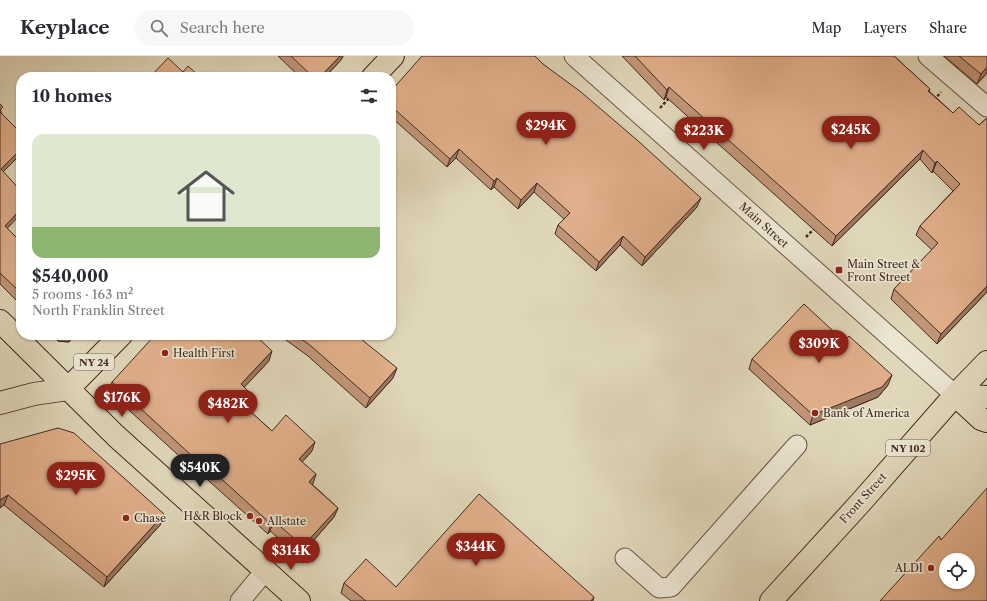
<!DOCTYPE html>
<html lang="en">
<head>
<meta charset="utf-8">
<style>
	:root { --surface:#fff; --page:#f7f7f7; --text:#2b2b33; --muted:#7c7c81; --line:#e1e1e2; --accent:#8f2418 }
	body { margin:0; font-family:"Libre Caslon Text",serif; background:var(--page); color:var(--text); height:100vh; display:flex; flex-direction:column; font-size:15px; white-space:nowrap }
	* { box-sizing:border-box; margin:0 }
	p { font-size:13px; color:var(--muted) }
	.icon { flex:none; width:22px; height:22px; fill:none; stroke:currentColor; stroke-width:2; stroke-linecap:round; stroke-linejoin:round }
	.map { position:relative; flex:1; overflow:hidden }
	.drawer { position:absolute; left:16px; top:16px; width:380px; height:268px; display:flex; flex-direction:column; background:var(--surface); border-radius:16px; box-shadow:0 1px 3px #0004 }
	.drawer>* { flex:none }
	.buttons { position:absolute; left:939px; top:497px; display:grid; gap:8px }
	.buttons a { display:grid; place-items:center; width:36px; height:36px; border-radius:50%; background:var(--surface); box-shadow:0 1px 3px #0004; font-size:20px }
	.price { position:absolute; translate:-50% -34px; padding:0 9px; border-radius:14px; background:var(--accent); color:#fff; font-size:13px; line-height:26px; filter:drop-shadow(0 1px 2px #0008) }
	.price::after { content:''; position:absolute; left:50%; top:24px; width:12px; height:9px; margin-left:-6px; background:inherit; clip-path:polygon(0 0,100% 0,50% 100%) }
	.price.active { background:#222; color:#fff }
	ul { padding:0; list-style:none }
	li { display:grid; align-content:center; gap:8px; height:212px; padding:0 16px }
	li span { display:grid; place-items:center; height:124px; border-radius:12px; color:#555 }
	li>.icon { margin-inline-start:auto }
	span .icon { width:72px; height:72px; fill:#fffc; stroke-width:1 }
	li b { font-size:17px }
	h2 { display:flex; justify-content:space-between; align-items:center; height:48px; padding:0 16px; font-size:17px }
	header { display:flex; align-items:center; gap:24px; box-sizing:border-box; height:56px; padding:0 20px; background:var(--surface); border-bottom:1px solid var(--line) }
	header strong { font-size:19px }
	nav { display:flex; gap:22px; margin-inline-start:auto; font-size:14px }
	.search { width:280px; height:36px; background:var(--page); display:flex; align-items:center; gap:10px; box-sizing:border-box; padding:0 14px; border-radius:22px; color:var(--muted); font-size:15px }
	.map>svg:first-child { display:block }
	.lines { fill:none; stroke-linecap:round; stroke-linejoin:round }
	.minor-casing { stroke:#6a5546; stroke-width:21 }
	.major-casing { stroke:#432a20; stroke-width:24 }
	.path { stroke:#432a20; stroke-width:2.5; stroke-dasharray:3 2; stroke-linecap:butt }
	.minor { stroke:#ebe5d2; stroke-width:19 }
	.major { stroke:#e0d7ba; stroke-width:22 }
	.wall { fill:#c19678; stroke:#432a20 }
	.shaded-wall { fill:#9d7a61; stroke:#432a20 }
	.building { fill:#e0af8b; stroke:#432a20; fill-rule:evenodd }
	.poi-dot { fill:#8f2418; stroke:#ebe5d2; stroke-width:1.5 }
	.labels { text-anchor:middle; dominant-baseline:central; stroke-width:3.5; stroke-linejoin:round; paint-order:stroke }
	.shield { fill:#ebe5d2; stroke:#756255; stroke-width:1 }
	.shield-label { font-size:10px; font-weight:bold; fill:#432a20 }
	.street-label { font-size:11px; fill:#432a20; stroke:#ebe5d2 }
	.poi-label { font-size:11px; fill:#432a20; stroke:#ebe5d2; text-anchor:start }
</style>
</head>
<body>
<header>
<strong>Keyplace</strong>
<div class="search"><svg class="icon" aria-label="search" viewBox="0 0 24 24"><circle cx="10" cy="10" r="6"/><path d="M15 15l6 6"/></svg>Search here</div>
<nav><a>Map</a><a>Layers</a><a>Share</a></nav>
</header>
<div class="map">
<svg width="987" height="545" viewBox="0 0 987 545">
	<rect width="100%" height="100%" fill="#e0d7ba"/>
	<filter id="stains"><feTurbulence type="fractalNoise" baseFrequency=".005" numOctaves="4"/><feColorMatrix values="0 0 0 0 .2 0 0 0 0 .09 0 0 0 0 .02 0 0 0 .5 -.17"/></filter>
	<radialGradient id="worn" r=".72"><stop offset=".6" stop-color="#630" stop-opacity="0"/><stop offset="1" stop-color="#630" stop-opacity=".3"/></radialGradient>
	<g class="lines">
		<defs>
			<path id="minor" d="M574 0 955 339
				M928 0 987 51
				M625 502 659 532 671 531 797 389
				M240 545 265 515"/>
			<path id="major" d="M373 21 393 0
				M0 265 116 380 299 545
				M955 339 981 363 987 365
				M955 339 987 341
				M0 347 34 338 68 333 121 279
				M771 545 862 445 955 339 987 306"/>
		</defs>
		<use href="#minor" class="minor-casing"/>
		<use href="#major" class="major-casing"/>
		<path class="path" d="M934 44 941 36
			M660 52 670 41
			M806 181 815 172"/>
		<use href="#minor" class="minor"/>
		<use href="#major" class="major"/>
	</g>
	<path class="wall" d="M278 0H343L341 4 325 21H300Z
		M622 0H894L930 33 929 35 953 57 979 69 987 62V236L937 288 891 243 894 233 932 194 916 179 920 170 953 135 933 115 932 117 920 103 832 190 666 41 664 44Z
		M944 0H987V17L977 28Z
		M391 35 697 151 642 210 620 189 596 215 555 178 558 169 564 163 534 136 518 153 494 131 491 134 456 102 447 111 391 61Z
		M0 48 1 56 21 98 3 116 7 172 21 186V249L0 228Z
		M53 279H75L69 286 58 285Z
		M279 279H356L393 322 366 352 308 300Z
		M752 303 888 329 878 341 810 369 749 313Z
		M269 305 244 331 247 347 244 350 272 375 312 395 302 406 312 428 338 452 334 461 300 500 270 475 268 478 190 408 189 409 108 335 112 326Z
		M0 388 164 458 161 468 104 531 4 449Z
		M344 527 396 531 594 541 593 545H351L341 537Z"/>
	<path class="shaded-wall" d="M340 0H343L341 4 325 21H320Z
		M987 11V17L977 28 981 18Z
		M669 31 666 41 664 44 667 34Z
		M21 93V98L0 119 1 113Z
		M459 93 456 102 447 111 450 103Z
		M923 94 920 103 832 190 836 180Z
		M937 105 933 115 932 117 935 107Z
		M497 122 494 131 491 134 494 125Z
		M537 127 534 136 518 153 521 144Z
		M701 142 697 151 642 210 645 201Z
		M21 153V158L2 178 5 170Z
		M623 180 620 189 596 215 599 206Z
		M987 230V236L937 288 941 278Z
		M60 279H75L69 286 58 285Z
		M272 295 269 305 238 338 241 328Z
		M397 312 393 322 366 352 370 342Z
		M892 319 888 329 878 341 810 369 813 359Z
		M250 337 247 347 237 357 241 347Z
		M315 386 312 395 296 413 299 403Z
		M194 398 190 408 189 409 192 400Z
		M316 418 313 428 306 436 309 426Z
		M8 439 4 449 0 452V444Z
		M338 452 334 461 300 500 303 490Z
		M164 458 161 468 104 531 107 521Z
		M274 465 270 475 268 478 271 468Z"/>
	<path class="building" d="M291 0H340L320 21H313Z
		M422 0H535L543 8 581 36 637 84 701 142 645 201 623 180 599 206 558 169 570 157 537 127 521 144 497 122 494 125 459 93 450 103 391 50V35Z
		M635 0H894L930 33 928 35 953 57 959 51 979 69 987 62V230L941 278 894 233 938 187 920 170 960 128 937 105 935 107 923 94 836 180 669 31 667 34Z
		M959 0H987V11L981 18Z
		M168 2 183 16 188 10 200 21H150Z
		M0 48 3 51 0 54Z
		M0 56 21 77V93L1 113 21 135V153L5 170 21 186V237L0 217Z
		M804 248 844 285 849 280 892 319 882 331 813 359 752 303Z
		M155 279H255L272 295 241 328 250 337 241 347 272 375 286 359 315 386 299 403 316 418 309 426 338 452 303 490 274 465 271 468 194 398 192 400 112 326Z
		M296 279H356L397 312 370 342 311 290Z
		M58 372 74 377 164 458 107 521 8 439 0 444V388Z
		M987 432V545H880L939 480 941 484ZM946 504H968V526H946Z
		M479 438 594 541 591 545H366L344 527 366 503 396 531Z"/>
	<g class="poi-dot">
		<rect x="835" y="210" width="8" height="8" rx="2"/>
		<circle cx="165" cy="297" r="4"/>
		<circle cx="815" cy="357" r="4"/>
		<circle cx="250" cy="460" r="4"/>
		<circle cx="126" cy="462" r="4"/>
		<circle cx="259" cy="465" r="4"/>
		<circle cx="931" cy="512" r="4"/>
	</g>
	<g class="labels">
		<g class="shield">
			<rect x="74" y="298" width="40" height="16" rx="3"/>
			<rect x="886" y="384" width="44" height="16" rx="3"/>
		</g>
		<g class="shield-label">
			<text x="94" y="306">NY 24</text>
			<text x="908" y="392">NY 102</text>
		</g>
		<g class="street-label">
			<text transform="translate(764 169) rotate(42)">Main Street</text>
			<text transform="translate(863 442) rotate(-48)">Front Street</text>
		</g>
		<g class="poi-label">
			<text x="847" y="208">Main Street &amp;<tspan x="847" dy="13">Front Street</tspan></text>
			<text x="173" y="297">Health First</text>
			<text x="823" y="357">Bank of America</text>
			<text x="242" y="460" text-anchor="end">H&amp;R Block</text>
			<text x="134" y="462">Chase</text>
			<text x="267" y="465">Allstate</text>
			<text x="923" y="512" text-anchor="end">ALDI</text>
		</g>
	</g>
	<rect width="100%" height="100%" filter="url(#stains)"/>
	<rect width="100%" height="100%" fill="url(#worn)"/>
</svg>
<div class="buttons">
<a><svg class="icon" aria-label="locate" viewBox="0 0 24 24"><circle cx="12" cy="12" r="6"/><path d="M12 2v4M12 18v4M2 12h4M18 12h4"/></svg></a>
</div>
<b class="price" style="left:546px;top:90px">$294K</b>
<b class="price" style="left:851px;top:94px">$245K</b>
<b class="price" style="left:704px;top:95px">$223K</b>
<b class="price" style="left:819px;top:308px">$309K</b>
<b class="price" style="left:122px;top:362px">$176K</b>
<b class="price" style="left:228px;top:368px">$482K</b>
<b class="price active" style="left:200px;top:432px">$540K</b>
<b class="price" style="left:76px;top:440px">$295K</b>
<b class="price" style="left:476px;top:511px">$344K</b>
<b class="price" style="left:291px;top:515px">$314K</b>
<section class="drawer">
<h2>10 homes<svg class="icon" aria-label="filters" viewBox="0 0 24 24"><path d="M4 7h16M4 17h16"/><circle cx="9" cy="7" r="2"/><circle cx="15" cy="17" r="2"/></svg></h2>
<ul>
<li><span style="background:linear-gradient(#dfe7d0 75%,#8fb573 0)"><svg class="icon" aria-label="home" viewBox="0 0 24 24"><path d="M3 11l9-7 9 7M6 9v11h12V9"/></svg></span><div><b>$540,000</b><p>5 rooms · 163 m²</p><p>North Franklin Street</p></div></li>
</ul>
</section>
</div>
</body>
</html>
